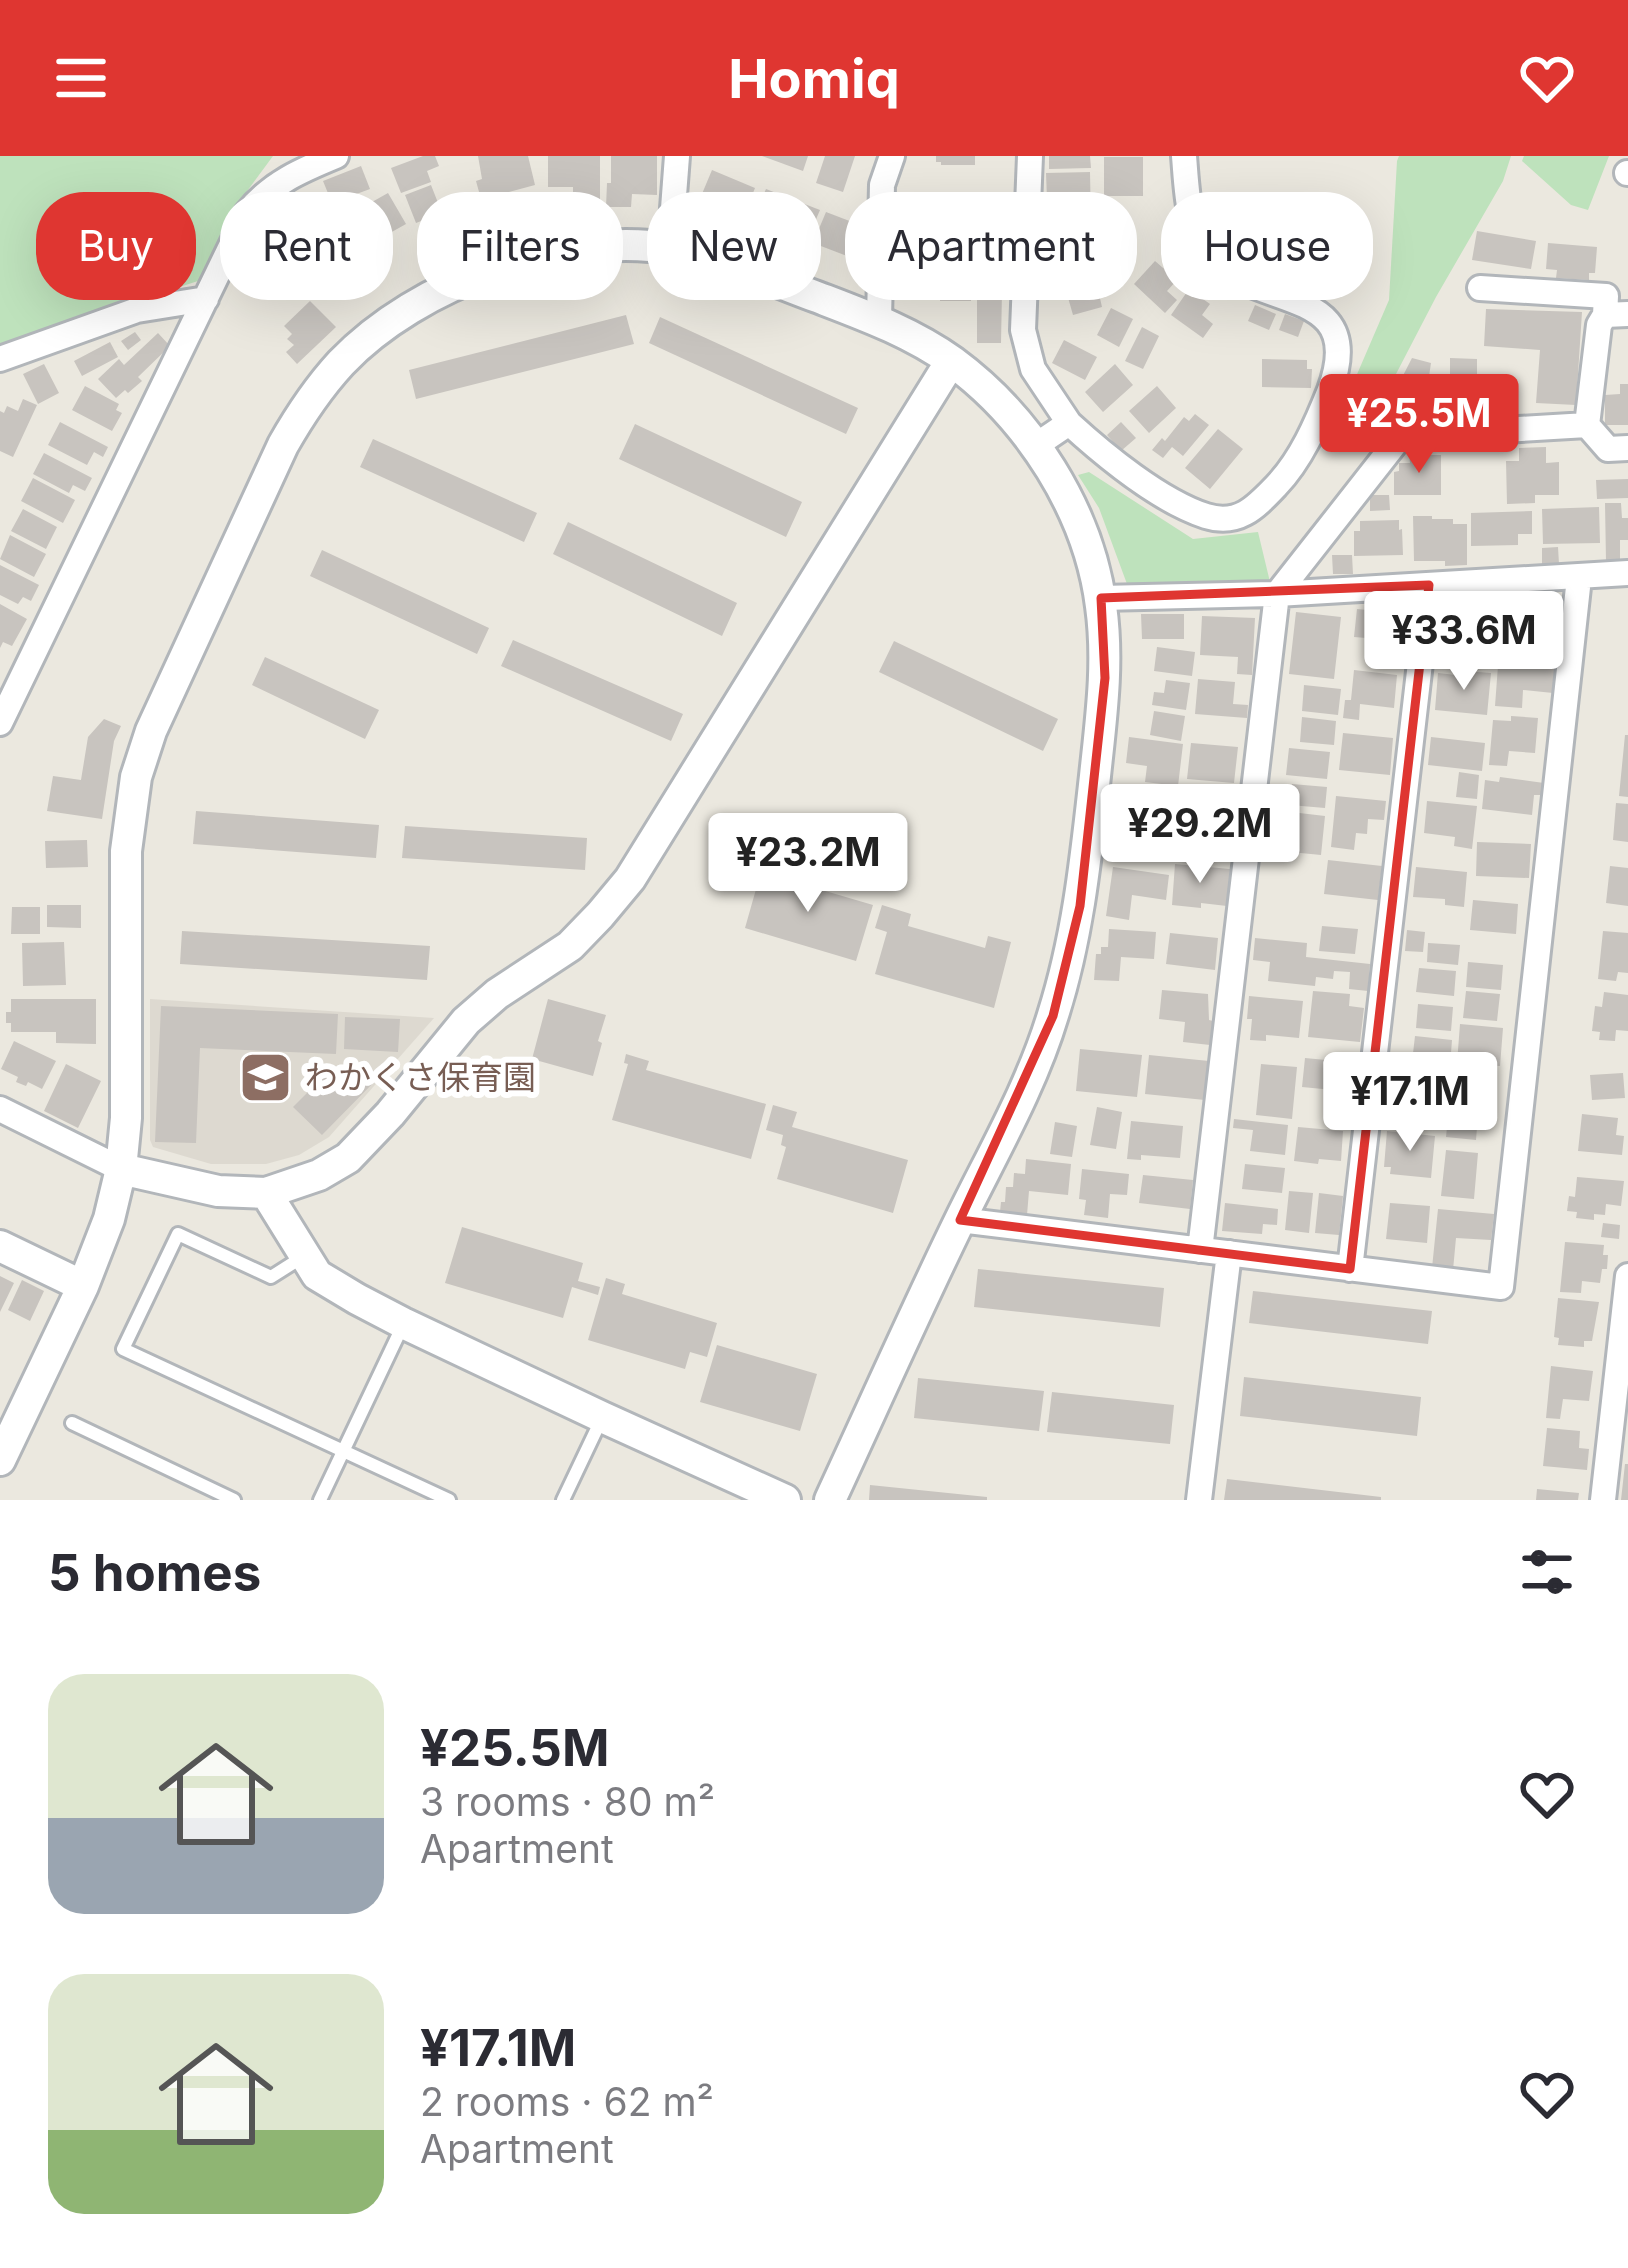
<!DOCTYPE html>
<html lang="en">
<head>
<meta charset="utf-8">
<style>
	:root { --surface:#fff; --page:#f2f2f3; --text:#2b2b33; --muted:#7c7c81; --accent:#df3631 }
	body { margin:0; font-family:Inter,"Noto Sans JP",sans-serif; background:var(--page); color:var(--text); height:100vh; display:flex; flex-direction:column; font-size:45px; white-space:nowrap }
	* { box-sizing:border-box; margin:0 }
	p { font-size:39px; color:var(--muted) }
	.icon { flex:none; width:66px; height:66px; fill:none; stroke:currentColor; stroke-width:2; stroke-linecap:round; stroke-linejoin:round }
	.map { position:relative; height:1344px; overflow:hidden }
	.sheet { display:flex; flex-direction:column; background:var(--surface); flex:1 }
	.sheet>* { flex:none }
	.top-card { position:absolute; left:36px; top:36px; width:1557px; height:108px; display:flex; gap:24px }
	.price { position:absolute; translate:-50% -102px; padding:0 27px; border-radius:12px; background:#fff; color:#222; font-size:39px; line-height:78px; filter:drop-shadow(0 3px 6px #0008) }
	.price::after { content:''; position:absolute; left:50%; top:72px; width:36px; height:27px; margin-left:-18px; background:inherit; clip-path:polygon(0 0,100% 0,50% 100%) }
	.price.active { background:var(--accent); color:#fff }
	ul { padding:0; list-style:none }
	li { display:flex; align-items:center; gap:36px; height:300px; padding:0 48px }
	li span { display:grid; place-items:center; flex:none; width:336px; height:240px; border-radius:36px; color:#555 }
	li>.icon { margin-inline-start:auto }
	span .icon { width:144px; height:144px; fill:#fffc; stroke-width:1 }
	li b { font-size:51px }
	h2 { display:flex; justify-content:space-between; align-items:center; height:144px; padding:0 48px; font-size:51px }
	.pill { padding:0 42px; border-radius:48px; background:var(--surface); box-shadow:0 12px 48px #0002; font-size:42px; line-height:108px }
	.pill.active { background:var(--accent); color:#fff }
	header { display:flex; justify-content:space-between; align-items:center; height:156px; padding:0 48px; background:var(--accent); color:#fff; font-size:54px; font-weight:700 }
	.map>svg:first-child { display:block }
	.education { fill:#ddd9d0 }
	.green { fill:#bee2bc }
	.building { fill:#c8c4bf }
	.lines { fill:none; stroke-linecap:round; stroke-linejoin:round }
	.service-casing { stroke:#b2b6ba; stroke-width:18 }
	.minor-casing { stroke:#b2b6ba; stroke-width:30 }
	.tertiary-casing { stroke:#b2b6ba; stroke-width:36 }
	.service { stroke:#fff; stroke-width:12 }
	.minor { stroke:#fff; stroke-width:24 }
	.tertiary { stroke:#fff; stroke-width:30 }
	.marked { fill:none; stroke:#df3631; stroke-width:9; stroke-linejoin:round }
	.labels { text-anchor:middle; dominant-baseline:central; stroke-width:12; stroke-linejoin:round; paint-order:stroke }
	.education-label { font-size:33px; fill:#785e54; stroke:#fff; text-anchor:start }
</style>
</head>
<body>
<header><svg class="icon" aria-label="menu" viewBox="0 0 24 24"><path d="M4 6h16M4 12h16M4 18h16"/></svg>Homiq<svg class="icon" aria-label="heart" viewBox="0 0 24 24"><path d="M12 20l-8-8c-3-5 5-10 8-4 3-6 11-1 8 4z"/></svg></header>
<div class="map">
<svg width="1628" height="1344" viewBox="0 0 1628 1344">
	<rect width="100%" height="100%" fill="#ebe8df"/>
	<path class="education" d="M150 843 434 862 329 981 299 999 266 1008H211L153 991 150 984Z"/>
	<path class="green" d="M0 0H273L242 42 209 110 198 125 0 189Z
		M1399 0H1511L1503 25 1436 141 1356 295 1330 281 1389 144 1397 5Z
		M1524 0H1609L1588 54 1571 49 1522 5Z
		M1089 316 1193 383 1258 376 1270 426 1127 428 1099 352 1078 319Z"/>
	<path class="building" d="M423 0H435L439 10 427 15 431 26 401 37 391 12Z
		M478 0H528L535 29 502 38 504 49 484 54 476 25 482 23Z
		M548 0H600V48H573V31H548Z
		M611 0H657V39L632 38 631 51H606L607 27H611Z
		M762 0H808L803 15Z
		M825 0H855L843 36 816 27Z
		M936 0H975V9H941V6H936Z
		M1049 0H1090L1091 12 1049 13Z
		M1104 1H1143V40H1104Z
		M361 10 370 33 332 47 323 25Z
		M712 14 755 32 743 62 699 45Z
		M1090 16 1091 69 1048 70 1046 17Z
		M431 29 442 57 416 67 405 39Z
		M766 33 820 54 808 82 754 60Z
		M388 37 406 68 365 91 347 60Z
		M923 38H967V71H932V81H915V48H923Z
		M1280 55 1296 63 1292 70 1309 79 1300 95 1295 93 1289 105 1261 91Z
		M826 56 860 69 847 100 813 87Z
		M440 66 446 80 451 78 457 93 429 104 418 75Z
		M1093 73 1095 107 1065 109 1066 113 1043 115 1040 83 1060 82V75Z
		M1477 75 1536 85 1531 113 1472 104Z
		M1315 80 1346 95 1336 116 1332 114 1329 119 1302 105Z
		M1548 87 1597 91 1595 117H1589V124L1556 122 1557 114 1546 113Z
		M1155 105 1177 124 1167 135 1177 144 1165 157 1134 128Z
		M940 106H971V145H940Z
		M1097 129 1102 151 1073 159 1067 138Z
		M1189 133 1210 148 1202 159 1213 168 1203 182 1171 159Z
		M977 135H1002L1001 187H977Z
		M310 145 336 171 297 208 286 196 294 189 287 183 292 178 284 170Z
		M1255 149 1276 158 1269 174 1248 165Z
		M1111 152 1133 163 1119 191 1097 179Z
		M1486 153 1582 156 1576 249 1536 247 1540 194 1484 190Z
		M1285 158 1304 165 1298 181 1279 174Z
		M626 159 634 188 416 243 409 214Z
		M660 161 858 252 846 278 649 187Z
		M1142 171 1159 180 1143 213 1125 205Z
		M135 176 141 184 128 194 121 185Z
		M158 177 170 190 138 221 142 225 128 237 125 234 116 242 98 223 119 203 124 209Z
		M1064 184 1097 201 1085 224 1052 207Z
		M110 186 118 201 82 220 74 205Z
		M1412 202 1431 207 1424 254 1390 245Z
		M1450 202 1477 203V238H1450Z
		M1262 203 1307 204V213H1312L1311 232 1262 231Z
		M44 208 59 237 38 248 23 218Z
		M1115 208 1133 229 1103 256 1085 236Z
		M1620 228H1628V269H1605V239L1620 238Z
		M85 230 119 248 116 254 122 257 112 275 72 254Z
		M1157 230 1176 252 1149 277 1129 255Z
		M23 243 37 249 13 301 0 295V255L4 257 7 250 18 255Z
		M1195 258 1209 269 1183 300 1172 291 1163 302 1152 294 1162 282 1165 285 1184 261 1189 265Z
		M60 266 108 291 103 301 94 296 87 309 48 289Z
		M1121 266 1136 282 1121 295 1107 279Z
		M635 268 802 346 786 381 619 303Z
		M1218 273 1243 293 1210 333 1185 312Z
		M373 283 537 357 524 386 360 311Z
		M1546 291V307L1559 306V339H1535V347L1507 348 1506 305H1519V292Z
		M44 297 92 322 85 335 73 329 69 337 33 318Z
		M1409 299H1441V339H1394V316L1399 315V307H1410Z
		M33 322 75 344 63 367 21 345Z
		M1628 323V342L1597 343 1596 324Z
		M1370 339H1389L1390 354 1370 355Z
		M1605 347H1621L1622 362H1628V384H1620V404L1606 405Z
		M1599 351 1600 387 1543 388 1542 353Z
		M23 353 57 371 46 393 11 375Z
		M1532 355V378H1518V389L1471 390V357Z
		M1413 360H1432V363H1453V368H1467V409L1445 410V405H1414Z
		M1399 364V374L1402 373 1403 399 1354 400V375H1360V365Z
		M568 366 737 447 722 480 553 398Z
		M10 379 46 398 34 421 0 403Z
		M1558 391 1559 408H1542V392Z
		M322 394 489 472 477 498 310 420Z
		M1332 399H1352L1353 418H1333Z
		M0 409 39 429 31 445 23 441 18 448 0 439Z
		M1504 442 1559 447 1558 473 1537 472 1535 491 1501 488Z
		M1469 444 1488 446 1486 468 1476 467 1475 472 1460 471V465H1450L1451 451 1468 453Z
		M0 448 27 463 12 490 3 486 0 492Z
		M1357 453 1406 458 1403 485 1354 481Z
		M1296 456 1341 461 1334 523 1289 518Z
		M1141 458H1184V483H1142Z
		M1202 460 1255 462 1252 519 1237 518 1238 501 1200 499Z
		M1459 481 1494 485 1492 510 1456 506Z
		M513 484 683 558 671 585 501 510Z
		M894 485 1058 563 1043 595 879 516Z
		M1391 489 1407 490 1405 510 1389 508Z
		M1157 491 1195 496 1192 520 1154 515Z
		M1499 496 1556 501 1553 537 1523 534 1522 552 1495 550Z
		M265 501 379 554 365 583 252 529Z
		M1354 514 1397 519 1394 552 1360 548 1359 564 1343 562 1345 544H1351Z
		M1465 515 1491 517 1487 559 1435 554 1438 517 1465 520Z
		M1198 523 1235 526 1233 548 1248 549 1247 562 1195 558Z
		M1166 524 1190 527 1186 554 1152 549 1154 536 1164 537Z
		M1304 529 1341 533 1338 559 1302 555Z
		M1154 555 1185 560 1181 585 1150 579Z
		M1511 560 1538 562 1535 597 1509 595 1507 610 1489 609 1493 564 1511 565Z
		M1302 561 1336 565 1334 589 1300 586Z
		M104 563 121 570 114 585 102 663 47 655 53 620 81 624 88 581Z
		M1343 577 1393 582 1390 619 1339 614Z
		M1625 579H1628V641L1619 640Z
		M1129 581 1183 588 1178 630 1145 626 1147 610 1126 607Z
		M1431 581 1485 587 1482 615 1428 609Z
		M1191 587 1238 591 1234 627 1187 623Z
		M1289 592 1330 596 1327 623 1286 619Z
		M1459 616 1479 619 1477 643 1456 641Z
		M1500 621 1544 627 1543 639H1534L1532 659 1482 653 1485 624 1499 626Z
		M1292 628 1327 631 1325 652 1290 649Z
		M1336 640 1386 645 1384 664 1368 663 1367 678 1356 677 1354 694 1331 691Z
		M1427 645 1477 650 1472 693 1454 690 1455 681 1424 677Z
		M1189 646 1223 651 1220 665 1235 667 1230 699 1182 691Z
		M1616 647 1628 648V686L1613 684Z
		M1126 648 1176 657 1170 692 1120 683Z
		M1274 654 1325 660 1321 699 1270 694Z
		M196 655 379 669 376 702 193 688Z
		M405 670 587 682 585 714 402 702Z
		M87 684 88 711 46 712 45 685Z
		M1477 686 1531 688 1529 722 1476 720Z
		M1328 704 1382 710 1378 744 1324 738Z
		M764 705 784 711 781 722 873 749 856 805 745 772Z
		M1175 708 1230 713 1227 750 1201 747V752L1172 749Z
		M1610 710 1628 712V750L1606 747Z
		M1113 711 1169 719 1166 744 1132 739 1129 764 1106 760Z
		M1416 711 1467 716 1464 751 1445 749V743L1413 741Z
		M1473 744 1518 748 1516 778 1470 774Z
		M47 749H81V772L47 771Z
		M882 749 911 758 908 770 985 792 988 780 1011 786 994 852 875 818 887 776 875 772Z
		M12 751H40V778H11Z
		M1322 770 1358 773 1355 798 1319 795Z
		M1109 773 1156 776 1154 803 1121 801 1119 825 1094 824 1096 798H1101V791H1108Z
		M1407 774 1425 776 1423 796 1405 795Z
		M182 775 430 790 427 824 180 808Z
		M1603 775 1628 777V817L1618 816 1616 825 1598 823Z
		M1170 777 1218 782 1215 814 1166 808Z
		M1255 782 1307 787 1306 801 1370 808 1368 835 1349 833 1350 816 1334 815 1333 823 1316 821 1315 830 1268 825 1270 806 1253 804Z
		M64 786 66 829 23 830 22 787Z
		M1428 787 1460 789 1458 809 1427 806Z
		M1468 806 1503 809 1501 834 1466 831Z
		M1419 812 1456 815 1454 840 1416 836Z
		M1162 834 1208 838 1209 864 1213 865 1210 889 1183 886 1185 866 1159 863Z
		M1313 835 1350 838 1349 850 1364 852 1360 886 1308 881Z
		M1466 835 1500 838 1497 865 1463 862Z
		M1604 836 1628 839V875L1616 874 1615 885 1599 884 1600 876 1592 875 1595 850 1602 851Z
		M1249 840 1303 845 1299 882 1266 879V885L1250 884 1252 863H1247Z
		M11 843H96V888L56 887V876H11V867H6V856H11Z
		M548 843 606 859 598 885 602 887 593 920 532 903Z
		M1418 848 1453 851 1451 875 1416 872Z
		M161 850 338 858 336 898 200 892 196 987 155 986Z
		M345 861 400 863 398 896 344 893Z
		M1460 868 1503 872 1500 910 1457 907Z
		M1415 880 1452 884 1450 910 1412 906Z
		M14 885 56 905 42 933 28 926 26 930 16 926 18 921 1 913Z
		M1080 893 1142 899 1137 941 1076 935Z
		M626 898 649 905 646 914 766 948 751 1003 612 964 628 908 624 907Z
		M1149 899 1209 905 1205 944 1145 938Z
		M1305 902 1357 907 1354 936 1302 931Z
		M66 908 101 925 78 972 44 955Z
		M1261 908 1297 911 1292 963 1256 959Z
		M368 909 379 921 322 979 293 951 333 911Z
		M1394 913 1447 917 1443 957 1390 952Z
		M1623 917 1625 942 1592 944 1590 919Z
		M1451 931 1480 934 1476 984 1446 981Z
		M1337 947 1355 949 1353 969 1335 968Z
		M773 949 797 956 792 971 908 1004 893 1057 777 1023 786 991 781 989 783 979 766 974Z
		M1097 951 1122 956 1116 993 1090 989Z
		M1582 958 1618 962 1616 979 1624 980 1622 999 1578 995Z
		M1234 963 1288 969 1285 999 1250 995 1253 974 1233 972Z
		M1131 965 1183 970 1180 1002 1141 999V1004L1127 1003Z
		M1055 966 1077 970 1072 1001 1050 998Z
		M1298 971 1343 975 1341 1005 1319 1003 1318 1008 1294 1005Z
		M1387 975 1435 980 1431 1022 1390 1018 1391 1011H1384Z
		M1446 994 1478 997 1474 1043 1441 1040Z
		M1026 1003 1071 1008 1068 1039 1029 1035 1027 1059 1000 1056 1001 1046H1005L1006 1031H1013L1014 1017 1025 1018Z
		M1245 1008 1285 1012 1282 1037 1242 1033Z
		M1082 1013 1129 1018 1127 1039 1110 1038 1108 1062 1084 1059 1086 1044 1079 1043Z
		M1143 1019 1193 1024 1190 1053 1139 1047Z
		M1577 1021 1624 1025 1621 1050 1606 1048 1605 1059 1594 1058V1064L1576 1062 1577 1056 1567 1055 1569 1040 1575 1041Z
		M1289 1035 1313 1037 1309 1077 1285 1074Z
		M1319 1037 1343 1040 1339 1079 1315 1077Z
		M1225 1047 1278 1053 1277 1069 1263 1068 1262 1078 1222 1075Z
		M1390 1047 1430 1050 1427 1087 1386 1083Z
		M1438 1053 1494 1058 1491 1084 1456 1082 1453 1114 1432 1112Z
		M1603 1067 1620 1069 1619 1083 1601 1081Z
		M462 1071 583 1107 578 1125 600 1131 598 1139 572 1131 563 1162 445 1127Z
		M1565 1086 1604 1089 1603 1099H1608L1607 1113H1602L1600 1127 1582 1125 1581 1137 1560 1136Z
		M978 1113 1164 1132 1160 1171 974 1151Z
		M0 1120 14 1127 0 1156Z
		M606 1122 625 1128 622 1138 717 1167 707 1201 690 1196 685 1213 588 1184Z
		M22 1124 44 1135 30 1165 8 1154Z
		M1253 1135 1432 1155 1428 1188 1249 1167Z
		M1558 1142 1599 1146 1592 1185H1584V1191L1558 1189 1559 1182 1554 1181Z
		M717 1189 817 1218 800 1275 700 1246Z
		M1551 1210 1593 1215 1589 1245 1563 1243 1560 1263 1546 1262Z
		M1244 1221 1421 1241 1417 1280 1240 1260Z
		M918 1222 1044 1235 1039 1275 914 1262Z
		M1052 1236 1174 1249 1170 1288 1047 1276Z
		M1547 1272 1580 1275 1579 1292 1589 1293 1587 1314 1543 1310Z
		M1625 1308H1628V1344H1621Z
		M1227 1323 1381 1341V1344H1224Z
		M870 1329 987 1341V1344H869Z
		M1537 1333 1579 1337 1578 1344H1536Z"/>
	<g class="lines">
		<defs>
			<path id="service" d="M304 1100 271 1121 178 1078 123 1193 449 1344
				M72 1267 234 1344
				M320 1344 403 1169
				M563 1344 602 1262"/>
			<path id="minor" d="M1030 0 1023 174 1033 213 1069 267
				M1627 17H1628
				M670 92 677 0
				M1480 132 1606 140 1605 159
				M1628 158 1605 159 1599 169 1587 269 1608 293 1628 292
				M879 164 882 29 892 0
				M0 203 137 154 206 143
				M1035 290 1069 267C1104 299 1160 345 1206 360 1238 370 1255 352 1276 330 1301 304 1317 267 1330 234 1368 130 1261 154 1213 105 1187 77 1187 35 1184 0
				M1101 442 1277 438 1628 417
				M0 567 247 57C271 27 302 14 336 0
				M0 953 121 1013
				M960 1064 1501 1131 1579 422
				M1200 1094 1277 438 1401 280 1587 269
				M1350 1113 1429 429
				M1199 1344 1229 1097
				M1603 1344 1628 1120"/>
			<path id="tertiary" d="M121 1013 218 1035 266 1037 319 1019 348 1002 390 958 466 865 497 838 570 790 600 759 630 723 951 205
				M266 1037 317 1119 357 1143 403 1167 602 1261 785 1344
				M0 1090 83 1130
				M0 1304 83 1130 109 1063 121 1013 126 962V695L136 621 151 575 283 289C300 259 318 232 341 207 417 127 563 74 673 93 722 101 770 124 817 141 864 159 911 176 953 206 1029 262 1089 355 1101 450 1109 507 1101 563 1095 620 1086 701 1078 781 1053 859 1032 929 994 995 962 1060 916 1154 874 1249 830 1344"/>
		</defs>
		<use href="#service" class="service-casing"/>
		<use href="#minor" class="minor-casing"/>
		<use href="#tertiary" class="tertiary-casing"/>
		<use href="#service" class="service"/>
		<use href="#minor" class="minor"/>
		<use href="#tertiary" class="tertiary"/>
	</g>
	<path class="marked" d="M1429 429 1350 1113 960 1064 1053 860 1080 750 1105 522 1101 442Z"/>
	<defs>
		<symbol id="school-square" viewBox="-11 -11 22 22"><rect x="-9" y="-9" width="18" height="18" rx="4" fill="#8d6e63" stroke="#fff"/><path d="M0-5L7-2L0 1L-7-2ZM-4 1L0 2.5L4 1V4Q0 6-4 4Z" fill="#fff"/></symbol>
	</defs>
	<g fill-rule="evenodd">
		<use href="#school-square" x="236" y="892" width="59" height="59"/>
	</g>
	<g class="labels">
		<g class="education-label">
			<text x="305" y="921">わかくさ保育園</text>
		</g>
	</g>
</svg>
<b class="price active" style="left:1419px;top:320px">¥25.5M</b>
<b class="price" style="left:1464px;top:537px">¥33.6M</b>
<b class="price" style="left:1200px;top:730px">¥29.2M</b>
<b class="price" style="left:808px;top:759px">¥23.2M</b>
<b class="price" style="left:1410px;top:998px">¥17.1M</b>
<div class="top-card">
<a class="pill active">Buy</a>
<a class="pill">Rent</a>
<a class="pill">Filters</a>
<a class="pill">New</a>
<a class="pill">Apartment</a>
<a class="pill">House</a>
</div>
</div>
<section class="sheet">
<h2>5 homes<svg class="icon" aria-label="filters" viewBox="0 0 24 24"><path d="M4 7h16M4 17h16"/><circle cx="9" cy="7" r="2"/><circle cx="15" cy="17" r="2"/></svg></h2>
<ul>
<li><span style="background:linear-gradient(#dfe7d0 60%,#9aa5b1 0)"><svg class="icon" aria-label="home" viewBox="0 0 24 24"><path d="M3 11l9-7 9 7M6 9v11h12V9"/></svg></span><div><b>¥25.5M</b><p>3 rooms · 80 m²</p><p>Apartment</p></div><svg class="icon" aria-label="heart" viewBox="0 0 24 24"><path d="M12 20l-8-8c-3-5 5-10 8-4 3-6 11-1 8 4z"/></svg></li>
<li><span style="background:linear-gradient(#dfe7d0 65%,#8fb573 0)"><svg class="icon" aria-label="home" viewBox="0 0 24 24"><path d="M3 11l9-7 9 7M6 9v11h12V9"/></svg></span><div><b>¥17.1M</b><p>2 rooms · 62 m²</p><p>Apartment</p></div><svg class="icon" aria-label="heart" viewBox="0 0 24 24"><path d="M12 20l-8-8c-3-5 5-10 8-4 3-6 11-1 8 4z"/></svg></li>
</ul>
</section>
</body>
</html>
